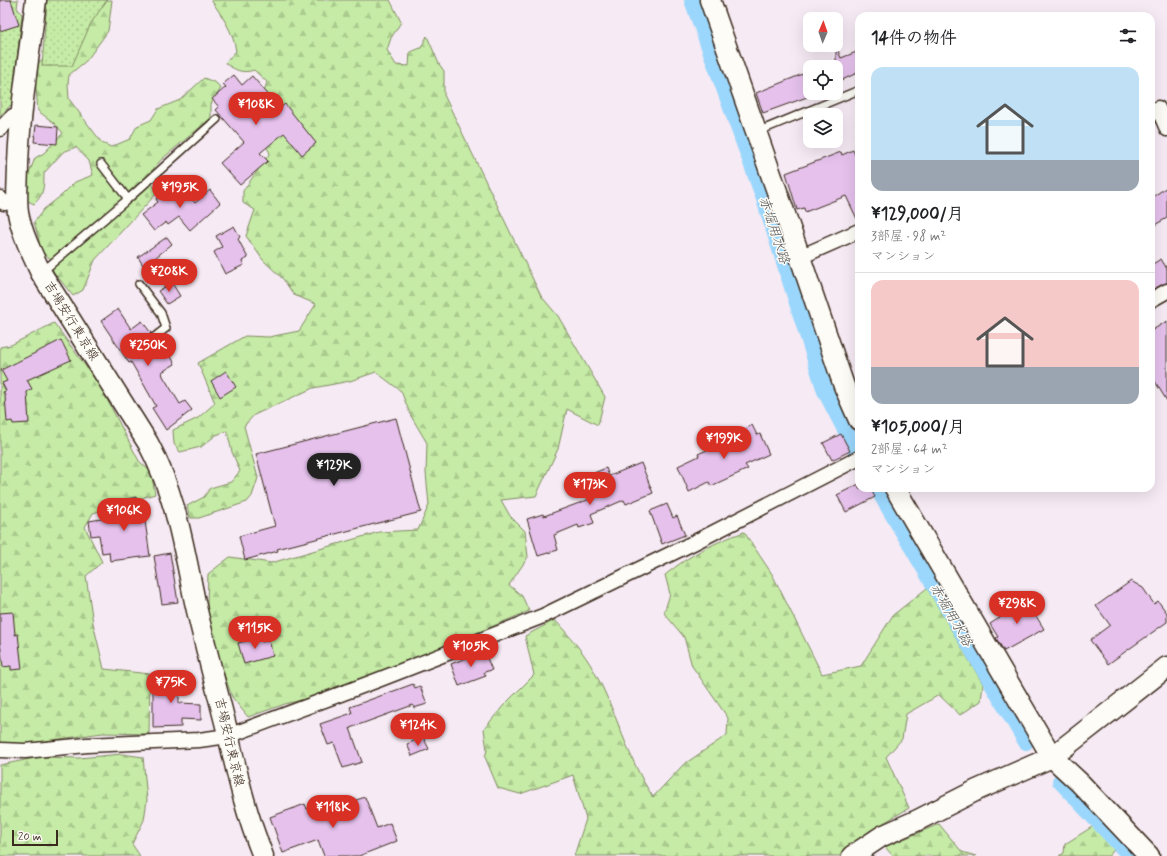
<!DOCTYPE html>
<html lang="ja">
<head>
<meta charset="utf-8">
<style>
	:root { --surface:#fff; --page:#f2f2f2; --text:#202124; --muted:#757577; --line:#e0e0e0; --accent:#d93025 }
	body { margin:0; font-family:Mynerve,"Klee One",sans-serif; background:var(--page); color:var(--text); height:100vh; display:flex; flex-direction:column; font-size:15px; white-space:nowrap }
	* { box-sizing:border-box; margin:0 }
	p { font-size:13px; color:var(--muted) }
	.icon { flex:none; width:22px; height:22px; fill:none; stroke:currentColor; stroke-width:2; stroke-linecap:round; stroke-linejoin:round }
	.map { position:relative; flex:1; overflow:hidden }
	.side { position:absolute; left:855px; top:12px; width:300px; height:480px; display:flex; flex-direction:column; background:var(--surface); border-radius:12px; box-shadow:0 4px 16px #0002 }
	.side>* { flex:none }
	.needle { width:26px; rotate:2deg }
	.buttons { position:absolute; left:803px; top:12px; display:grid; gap:8px }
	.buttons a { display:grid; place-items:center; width:40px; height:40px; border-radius:8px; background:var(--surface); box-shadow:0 4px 16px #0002; font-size:20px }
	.scale { position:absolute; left:12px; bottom:10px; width:46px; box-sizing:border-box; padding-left:4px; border:2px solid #3b2a1e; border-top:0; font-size:11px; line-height:14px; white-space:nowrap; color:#3b2a1e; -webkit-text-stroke:3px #fdfcf7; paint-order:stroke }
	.price { position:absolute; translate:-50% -34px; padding:0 9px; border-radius:14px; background:var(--accent); color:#fff; font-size:13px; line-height:26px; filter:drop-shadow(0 1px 2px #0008) }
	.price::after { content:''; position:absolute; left:50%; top:24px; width:12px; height:9px; margin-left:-6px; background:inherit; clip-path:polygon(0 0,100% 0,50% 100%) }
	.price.selected { background:#222; color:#fff }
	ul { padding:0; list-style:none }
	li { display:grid; align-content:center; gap:8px; height:212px; padding:0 16px }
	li+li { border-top:1px solid var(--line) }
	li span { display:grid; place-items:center; height:124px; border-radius:12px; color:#555 }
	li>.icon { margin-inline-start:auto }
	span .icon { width:72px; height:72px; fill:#fffc; stroke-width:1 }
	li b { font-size:17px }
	h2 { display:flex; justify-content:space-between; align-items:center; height:48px; padding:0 16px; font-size:17px }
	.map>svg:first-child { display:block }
	.forest { fill:url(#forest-firs); stroke:#808a62 }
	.garden { fill:url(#garden-dots); stroke:#808a62 }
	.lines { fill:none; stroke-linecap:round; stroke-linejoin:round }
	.canal { stroke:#9bd7fc; stroke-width:16 }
	.building { fill:#e5c1ec; stroke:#3b2a1e }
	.lane-casing { stroke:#3b2a1e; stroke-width:10 }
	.street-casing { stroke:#3b2a1e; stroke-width:17 }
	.secondary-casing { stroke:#3b2a1e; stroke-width:23 }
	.lane { stroke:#fdfcf7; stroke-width:7 }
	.street { stroke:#fdfcf7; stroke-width:14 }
	.secondary { stroke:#fdfcf7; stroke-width:20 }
	.labels { text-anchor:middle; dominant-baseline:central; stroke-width:3; stroke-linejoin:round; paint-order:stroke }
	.street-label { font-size:13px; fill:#3b2a1e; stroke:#fdfcf7 }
	.water-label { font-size:14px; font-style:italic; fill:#535556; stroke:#fdfcf7 }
</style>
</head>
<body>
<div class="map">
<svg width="1167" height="856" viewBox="0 0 1167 856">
	<defs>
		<pattern id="forest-firs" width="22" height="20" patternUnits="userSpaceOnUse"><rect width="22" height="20" fill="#c5eba6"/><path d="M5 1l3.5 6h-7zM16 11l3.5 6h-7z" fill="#aaca8e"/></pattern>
		<pattern id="garden-dots" width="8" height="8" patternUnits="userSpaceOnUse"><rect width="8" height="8" fill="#c5eba6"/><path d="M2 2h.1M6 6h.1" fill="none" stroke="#aaca8e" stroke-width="1.8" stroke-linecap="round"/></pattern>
	</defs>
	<rect width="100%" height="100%" fill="#f6eaf4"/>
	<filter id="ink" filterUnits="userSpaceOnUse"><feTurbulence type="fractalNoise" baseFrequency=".025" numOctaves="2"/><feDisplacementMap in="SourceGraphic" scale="8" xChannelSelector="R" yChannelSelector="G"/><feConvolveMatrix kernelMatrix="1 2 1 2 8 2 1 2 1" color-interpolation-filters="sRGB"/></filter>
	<g filter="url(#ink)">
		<path class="forest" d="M75 0H112L108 31 87 60 69 75 68 84 69 99 102 143 111 147 130 139 137 126 151 120 158 109 180 100 204 78 216 83 221 88 211 104V118L162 159 148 175 157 193 95 260 83 290 73 296 53 271 51 259 39 250V240L34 222 44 209 62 195 75 182 93 175 89 161 76 147 63 152 44 173C44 186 44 195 34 204L24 199 25 184 35 158 44 153 63 133 53 122 38 111 34 68 61 39Z
			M211 0H390L401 22 391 38 387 50 396 65 409 66 410 52 421 48 427 36 439 64 444 71V95L541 296 558 316 605 397 598 425 567 409 558 449 536 496 501 500 510 516 525 531 528 557 509 585 522 596 529 611 338 691 285 704 248 717 232 697 215 648 207 605 208 574 230 557 271 563 379 532 418 530 429 505 426 473 427 443 411 416 401 391 376 372 350 381 313 388 254 415 244 426 258 478 252 496 247 502 199 518H190L187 506 204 497 210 488 231 482 240 471 232 452 227 431 216 435 201 447 180 452 174 444 173 430 198 418 215 403 198 363 245 336 269 337 299 331 316 304 294 295 283 279 263 260 246 236 255 210 243 203V191L270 153 251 120 261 102 267 82 254 70C242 74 235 70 225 63L236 51C233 31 222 16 211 0Z
			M54 323 100 386 139 461 151 472 155 494 93 513 85 527 102 562 86 576 93 623 104 669 150 674 149 734 103 733 15 745 0 742V347L11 345Z
			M744 532 772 574 822 674 861 666 893 615 927 588 983 684 981 701 960 715 939 695 906 714 902 739 886 757 909 808 868 832 856 845 840 856H574L586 819 573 775 520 794 498 788 485 757 487 750 484 729 504 705 534 675 525 636 555 620C569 636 584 652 594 671 617 711 627 759 653 797L683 765 727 735 728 718 692 666 684 637 664 613 670 594 665 575C691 554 713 543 744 532Z
			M122 754 143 757 147 800 144 820 132 844 140 856H0V765L40 757 79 758Z
			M939 824 962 852 976 856H893L885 847Z
			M1095 825 1116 847 1109 856H1059L1064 853 1065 844Z"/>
		<path class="garden" d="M0 0H18L17 8 22 14 12 104 0 116Z
			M47 0H107L91 23 72 66H42Z"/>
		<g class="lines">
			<path class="canal" d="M692 0 763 196 825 391 859 457
				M877 488 1026 742
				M1060 781 1130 856"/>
		</g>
		<path class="building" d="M0 0H11L19 25 0 31Z
			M836 46 841 58 859 51V72L836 83Z
			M810 71V96L763 113 756 93Z
			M234 75 242 85 252 76 280 108 285 104 316 143 302 155 284 133 260 153 268 161 240 185 220 163 244 142 216 110 219 107 212 99 226 87 223 84Z
			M36 125 58 127 57 144 34 142Z
			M853 150 859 165V223L846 196 805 212 804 208 797 210 786 173 841 152 842 155Z
			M1167 187V218L1151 227V198Z
			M176 188 181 194 186 191 195 203 210 190 220 203 190 230 179 217 168 225 166 222 154 231 141 215 158 202 156 199Z
			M234 226 240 237 238 239 248 258 242 261 244 265 225 274 214 252 222 247 216 236Z
			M167 237 172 244 144 267 138 257Z
			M1161 259 1167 269V283L1151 290V265Z
			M172 283 180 296 167 304 158 291Z
			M118 309 131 329 142 321 151 333 143 341V346L148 348 155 343 162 355 168 351 175 364 162 372 163 376 180 404 185 401 192 410 166 430 152 408 156 406 131 362 129 363 101 321Z
			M1167 321V401L1151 375V331Z
			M61 340 71 360 27 380 32 389 27 392 29 423 13 424 12 421 7 422 5 396 3 392 6 391 2 383 7 381 1 370Z
			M226 371 236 387 220 397 211 381Z
			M396 418 421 512 277 549 278 551 245 560 239 536 275 526 256 454Z
			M752 425 757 435 760 434 769 454 745 465 748 469 711 486 709 482 689 492 678 466 699 456 698 454 743 434 741 431Z
			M841 434 850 451 832 460 823 443Z
			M641 463 653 493 626 504 624 500 591 514 594 523 579 528 578 525 554 535 558 550 538 556 527 519 543 514 544 516 601 495 594 473 606 468 609 476Z
			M859 484V488H870L875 497 846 512 837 495Z
			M136 497 137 501 142 500 150 556 110 561 109 552 102 553 99 535 91 536 89 521 119 516 117 501Z
			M667 504 673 518 677 516 685 535 662 544 650 511Z
			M170 553 178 602 162 604 154 556Z
			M1131 581 1143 588 1154 604 1158 601 1167 613V622L1108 664 1090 640 1110 625 1096 606Z
			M1028 596 1035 609 1033 611 1044 629 1004 651 996 638 998 637 990 624 1018 606 1016 603Z
			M13 612 15 635 18 634 22 669 11 670V666L3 667 0 642V613Z
			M261 637 262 642 269 640 273 656 244 664 238 643Z
			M484 651 492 670 484 672 486 676 459 686 451 664Z
			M153 677H179V703L201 704V720L181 719V727L153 728Z
			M413 684 415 688 420 686 427 704 414 708 413 705 350 728 362 762 343 768 334 743 328 745 320 724 352 713 350 707Z
			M423 737 429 749 412 756 407 744Z
			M365 797 377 828 390 823 397 841 359 856H324L318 840 283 853 270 817 305 804 307 809 310 808 311 810 326 805 328 810Z"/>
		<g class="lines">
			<defs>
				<path id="lane" d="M757 132 859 90
					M101 164 128 199
					M43 271 128 199 217 119
					M139 284 161 313 166 328 147 343"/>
				<path id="street" d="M1158 108 1167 129
					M0 129 13 116 21 113
					M0 198 4 203 17 201
					M800 257 859 231
					M1151 300 1167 291
					M0 750 25 751 87 745 199 740 228 736 378 680 543 616 693 543 859 458"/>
				<path id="secondary" d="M36 0C29 55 20 109 18 164 18 180 16 197 18 213 22 234 32 254 41 273L148 443C176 495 183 545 195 602 205 646 217 690 228 734 238 778 246 814 263 856
					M710 0 800 257 844 386 859 420
					M895 488 1052 757 1080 783 1149 856
					M852 856 882 836 918 820 977 790 1052 757 1167 667"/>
			</defs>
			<use href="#lane" class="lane-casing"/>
			<use href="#street" class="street-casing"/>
			<use href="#secondary" class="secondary-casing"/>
			<use href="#lane" class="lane"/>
			<use href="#street" class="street"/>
			<use href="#secondary" class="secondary"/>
		</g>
	</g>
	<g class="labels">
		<g class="street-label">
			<text transform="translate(71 321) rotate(58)">吉場安行東京線</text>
			<text transform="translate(229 742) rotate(77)">吉場安行東京線</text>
		</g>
		<g class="water-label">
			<text transform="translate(774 230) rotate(72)">赤堀用水路</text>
			<text transform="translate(951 615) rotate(60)">赤堀用水路</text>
		</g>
	</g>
</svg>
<div class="buttons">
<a><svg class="needle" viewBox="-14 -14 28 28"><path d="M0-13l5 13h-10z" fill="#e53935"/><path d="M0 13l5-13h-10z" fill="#757577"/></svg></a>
<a><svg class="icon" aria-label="locate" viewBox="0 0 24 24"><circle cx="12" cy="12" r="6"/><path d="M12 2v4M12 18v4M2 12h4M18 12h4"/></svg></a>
<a><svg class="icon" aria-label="layers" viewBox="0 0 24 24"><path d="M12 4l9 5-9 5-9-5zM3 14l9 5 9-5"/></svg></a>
</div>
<div class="scale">20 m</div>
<b class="price" style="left:256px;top:126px">¥108K</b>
<b class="price" style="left:180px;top:209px">¥195K</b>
<b class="price" style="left:169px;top:293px">¥208K</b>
<b class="price" style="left:148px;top:367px">¥250K</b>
<b class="price" style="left:724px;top:460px">¥199K</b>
<b class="price selected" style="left:334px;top:487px">¥129K</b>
<b class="price" style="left:590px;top:506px">¥173K</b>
<b class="price" style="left:124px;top:532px">¥106K</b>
<b class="price" style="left:1017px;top:625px">¥298K</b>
<b class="price" style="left:255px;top:650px">¥115K</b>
<b class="price" style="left:471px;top:668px">¥105K</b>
<b class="price" style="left:171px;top:704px">¥75K</b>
<b class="price" style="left:418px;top:747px">¥124K</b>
<b class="price" style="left:333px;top:829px">¥118K</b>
<section class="side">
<h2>14件の物件<svg class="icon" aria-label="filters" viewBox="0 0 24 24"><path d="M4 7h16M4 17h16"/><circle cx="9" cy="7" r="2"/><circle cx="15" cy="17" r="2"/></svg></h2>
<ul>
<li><span style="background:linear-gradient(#bfe0f5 75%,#9aa5b1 0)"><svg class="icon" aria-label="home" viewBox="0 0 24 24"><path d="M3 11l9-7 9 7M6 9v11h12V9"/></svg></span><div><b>¥129,000/月</b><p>3部屋 · 98 m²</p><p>マンション</p></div></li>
<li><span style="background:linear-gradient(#f6c9c9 70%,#9aa5b1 0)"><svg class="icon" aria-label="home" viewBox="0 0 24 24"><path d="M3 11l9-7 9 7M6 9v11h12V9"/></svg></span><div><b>¥105,000/月</b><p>2部屋 · 64 m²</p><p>マンション</p></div></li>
</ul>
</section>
</div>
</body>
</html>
